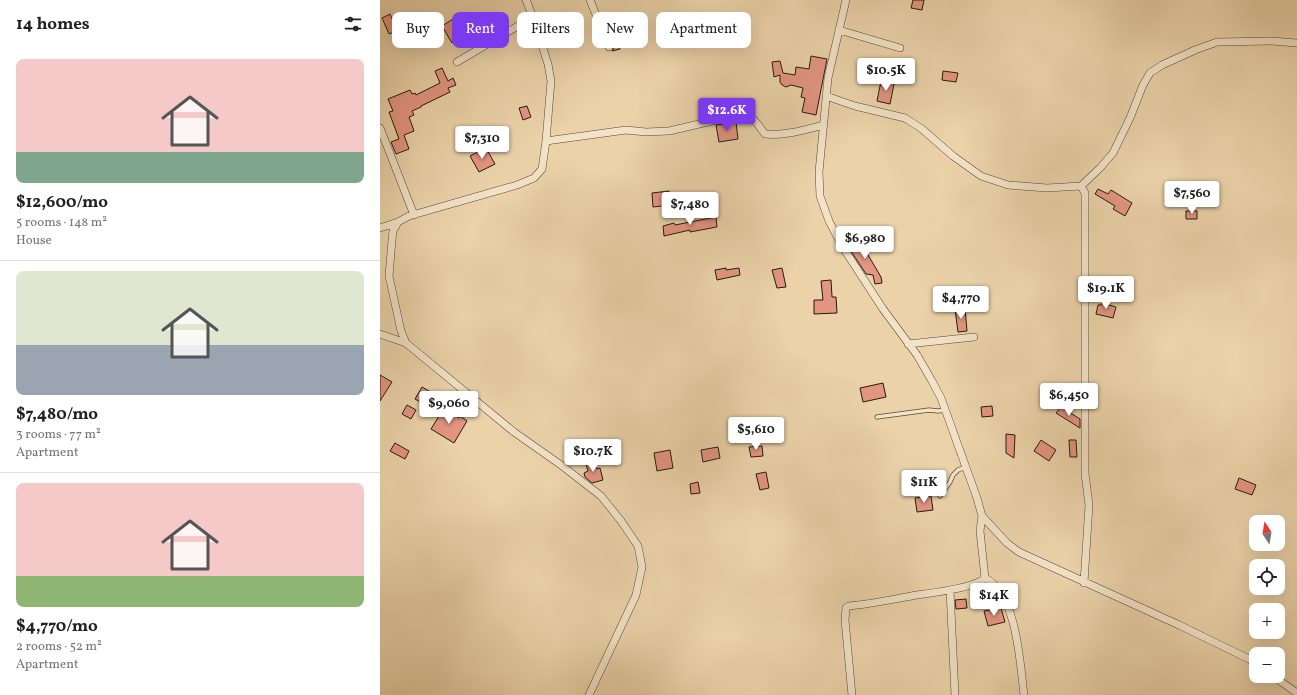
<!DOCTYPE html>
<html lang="en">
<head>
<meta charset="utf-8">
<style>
	:root { --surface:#fff; --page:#f6f6f6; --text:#202124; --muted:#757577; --line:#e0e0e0; --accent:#7c3aed }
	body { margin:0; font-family:Vollkorn,serif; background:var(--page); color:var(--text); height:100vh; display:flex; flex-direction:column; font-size:15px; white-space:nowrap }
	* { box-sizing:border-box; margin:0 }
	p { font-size:13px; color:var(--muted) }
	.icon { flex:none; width:22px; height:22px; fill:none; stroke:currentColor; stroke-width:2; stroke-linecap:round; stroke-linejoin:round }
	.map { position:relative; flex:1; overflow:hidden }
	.sheet { display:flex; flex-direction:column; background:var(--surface); width:380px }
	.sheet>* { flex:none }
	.top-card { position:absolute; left:12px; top:12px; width:380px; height:36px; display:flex; gap:8px }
	.needle { width:26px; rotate:348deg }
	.buttons { position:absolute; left:869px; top:515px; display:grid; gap:8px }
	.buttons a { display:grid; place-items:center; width:36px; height:36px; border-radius:8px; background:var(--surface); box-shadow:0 4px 16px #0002; font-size:20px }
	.price { position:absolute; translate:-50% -34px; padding:0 9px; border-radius:4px; background:#fff; color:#222; font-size:13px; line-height:26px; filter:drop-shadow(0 1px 2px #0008) }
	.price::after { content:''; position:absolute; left:50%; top:24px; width:12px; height:9px; margin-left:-6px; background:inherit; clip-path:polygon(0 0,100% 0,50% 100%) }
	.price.selected { background:var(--accent); color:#fff }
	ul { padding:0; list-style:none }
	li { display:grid; align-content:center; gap:8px; height:212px; padding:0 16px }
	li+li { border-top:1px solid var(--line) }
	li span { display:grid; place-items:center; height:124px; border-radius:8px; color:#555 }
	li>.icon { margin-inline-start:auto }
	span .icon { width:72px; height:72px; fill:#fffc; stroke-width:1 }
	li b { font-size:17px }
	h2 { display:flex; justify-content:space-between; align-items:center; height:48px; padding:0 16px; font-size:17px }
	.tag { padding:0 14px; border-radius:8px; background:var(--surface); box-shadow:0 4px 16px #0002; font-size:14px; line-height:36px }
	.tag.selected { background:var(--accent); color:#fff }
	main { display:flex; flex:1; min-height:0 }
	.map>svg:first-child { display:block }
	.building { fill:#e39581; stroke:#251a0f }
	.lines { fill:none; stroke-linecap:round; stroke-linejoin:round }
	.lane-casing { stroke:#564836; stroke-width:5 }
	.street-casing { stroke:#564836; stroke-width:8 }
	.lane { stroke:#f2e2c7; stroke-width:3.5 }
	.street { stroke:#f2e2c7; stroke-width:7 }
</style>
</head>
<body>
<main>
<section class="sheet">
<h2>14 homes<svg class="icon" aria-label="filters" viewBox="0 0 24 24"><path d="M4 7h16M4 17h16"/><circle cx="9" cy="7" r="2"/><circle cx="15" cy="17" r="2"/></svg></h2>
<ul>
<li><span style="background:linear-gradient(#f6c9c9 75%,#7fa58c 0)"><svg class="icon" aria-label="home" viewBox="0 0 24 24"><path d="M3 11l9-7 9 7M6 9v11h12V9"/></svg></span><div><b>$12,600/mo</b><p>5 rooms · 148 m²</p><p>House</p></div></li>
<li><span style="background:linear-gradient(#dfe7d0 60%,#9aa5b1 0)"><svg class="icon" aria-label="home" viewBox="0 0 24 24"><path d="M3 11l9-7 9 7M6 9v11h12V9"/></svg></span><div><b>$7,480/mo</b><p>3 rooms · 77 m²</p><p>Apartment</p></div></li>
<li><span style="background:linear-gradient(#f6c9c9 75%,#8fb573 0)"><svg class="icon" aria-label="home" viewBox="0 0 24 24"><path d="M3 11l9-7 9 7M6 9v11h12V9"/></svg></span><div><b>$4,770/mo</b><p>2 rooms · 52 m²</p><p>Apartment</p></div></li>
</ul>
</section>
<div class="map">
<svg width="917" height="695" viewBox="0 0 917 695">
	<rect width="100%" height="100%" fill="#ebd2a9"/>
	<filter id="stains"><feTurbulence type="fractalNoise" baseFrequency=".005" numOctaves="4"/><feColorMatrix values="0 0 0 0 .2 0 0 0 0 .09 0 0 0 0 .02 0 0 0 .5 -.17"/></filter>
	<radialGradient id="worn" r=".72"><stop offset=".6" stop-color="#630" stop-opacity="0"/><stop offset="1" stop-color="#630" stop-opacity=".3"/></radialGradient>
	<path class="building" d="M533 0H544L542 10 531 8Z
		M10 14 14 23 18 21 21 29 9 34 2 18Z
		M73 19 84 36 72 43 62 26Z
		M250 30 253 38 242 41 240 33Z
		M239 36 242 46H239L240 49 232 51 234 47 231 38Z
		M431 56 447 59 436 115 422 112 425 98 421 97 423 88 411 85 406 87 402 85 400 82V75L394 77 392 62 400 61 403 73 415 75 416 67 429 69Z
		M62 68 68 81 73 78 76 85 68 88 70 92 41 106V107L32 111 34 115 29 117 34 131 24 135 29 149 16 154 11 142 19 139 9 112 13 111 8 99 30 90 32 94 35 93 36 95 60 83 55 71Z
		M563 71 578 73 576 82 562 80Z
		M501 81 514 84 510 104 497 101Z
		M147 106 151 117 143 120 139 108Z
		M356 122 358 139 339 142 336 125Z
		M106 148 115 164 99 172 90 156Z
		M718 189 728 194 731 190 752 203 745 216 733 209 735 206 715 194Z
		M289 191 291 205 273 207 272 193Z
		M806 211H817V219H806Z
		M336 217 337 227 310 232V230L284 236 283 226 294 223 295 225Z
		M481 239 488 255 501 277 502 283 495 284 493 275 486 274 467 245Z
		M346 268V270L359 268 360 275 337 280 335 270Z
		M402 268 406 287 397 288 392 270Z
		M451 280 452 297H456L457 313 434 314V300H443L441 281Z
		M595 291 597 302 585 304 583 294Z
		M722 303 736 307 733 318 716 314 718 305H721Z
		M585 308 587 331 578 332 575 309Z
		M0 375 12 382 0 401Z
		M503 383 506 397 483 402 480 388Z
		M42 387 54 394 55 392 65 398 58 409 47 403 46 405 35 399Z
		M27 405 36 410 31 419 22 414Z
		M612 406 613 416 602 417 601 407Z
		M681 407 700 419V428L676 413Z
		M64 408 79 418 80 416 87 421 74 443 51 429Z
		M626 434 635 435 634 458 626 453Z
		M661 440 676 450 669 461 654 451Z
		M689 440H696L697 457H690Z
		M15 443 29 451 25 459 10 451Z
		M382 446 383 456 371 457 369 447Z
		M338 447 340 458 323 462 321 450Z
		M290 450 293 468 277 471 274 453Z
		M214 462 217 469 220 468 223 480 212 483 205 477 204 473 208 471 206 464Z
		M386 472 389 488 380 490 376 474Z
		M859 478 876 485 872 495 855 489Z
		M318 482 320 493 311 494 310 484Z
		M551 496 553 510 537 512 535 498Z
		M586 599 587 608 576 609 575 600Z
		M621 608 625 622 608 626 604 611Z"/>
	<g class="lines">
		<defs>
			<path id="lane" d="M497 417 549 410 558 411 566 410
				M560 496 570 482 573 475 578 470 586 467"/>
			<path id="street" d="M210 0 229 47
				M466 0 448 78 439 172 440 196 449 221 462 246 503 309 537 355 552 381 561 398 597 498 602 516 627 543 639 552 799 625 869 659 876 664
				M459 30 520 48
				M77 62 153 17
				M446 96 475 106 525 118 542 129 573 156 601 176 628 185 667 188 701 186 720 168 733 153 750 118 763 85 770 73 782 65 815 50 837 42 892 41 917 43
				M0 128 34 215
				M166 141 246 130 266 132 289 131 358 115C376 116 375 122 385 134 404 136 425 130 443 125
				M701 186 705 193V473L709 505 704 583
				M18 222 13 231 12 240 9 276 21 331 26 343 134 432 181 465 221 496 241 521 258 546 262 567 256 595 209 695
				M0 228 18 222 29 216 137 185 154 178 162 169 166 141 171 81 168 64 153 17 146 0
				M0 334 26 343
				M528 344 594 337
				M602 516 600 531 605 578
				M605 578C637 594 640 663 644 695
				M570 590 575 695
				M893 676 917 693
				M472 695 465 620 466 608 469 606C492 604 514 599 537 595 552 593 595 588 605 578"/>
		</defs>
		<use href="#lane" class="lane-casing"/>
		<use href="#street" class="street-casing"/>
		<use href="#lane" class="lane"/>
		<use href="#street" class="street"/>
	</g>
	<rect width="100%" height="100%" filter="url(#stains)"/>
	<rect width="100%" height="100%" fill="url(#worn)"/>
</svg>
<div class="buttons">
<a><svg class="needle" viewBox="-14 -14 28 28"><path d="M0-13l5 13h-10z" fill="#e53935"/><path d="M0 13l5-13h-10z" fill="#757577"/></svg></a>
<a><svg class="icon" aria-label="locate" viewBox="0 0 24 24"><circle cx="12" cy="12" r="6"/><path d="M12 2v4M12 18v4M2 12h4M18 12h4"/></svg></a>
<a>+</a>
<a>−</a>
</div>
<b class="price" style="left:506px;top:92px">$10.5K</b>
<b class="price selected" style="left:347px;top:132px">$12.6K</b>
<b class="price" style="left:102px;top:160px">$7,310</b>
<b class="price" style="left:812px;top:215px">$7,560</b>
<b class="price" style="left:310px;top:226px">$7,480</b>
<b class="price" style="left:485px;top:260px">$6,980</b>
<b class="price" style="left:726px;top:310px">$19.1K</b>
<b class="price" style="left:581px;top:320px">$4,770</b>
<b class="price" style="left:689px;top:417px">$6,450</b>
<b class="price" style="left:69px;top:425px">$9,060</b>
<b class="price" style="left:376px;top:451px">$5,610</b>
<b class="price" style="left:213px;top:473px">$10.7K</b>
<b class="price" style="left:544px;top:504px">$11K</b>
<b class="price" style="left:614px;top:617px">$14K</b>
<div class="top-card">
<a class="tag">Buy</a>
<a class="tag selected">Rent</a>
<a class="tag">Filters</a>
<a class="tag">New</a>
<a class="tag">Apartment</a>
</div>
</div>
</main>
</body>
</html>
